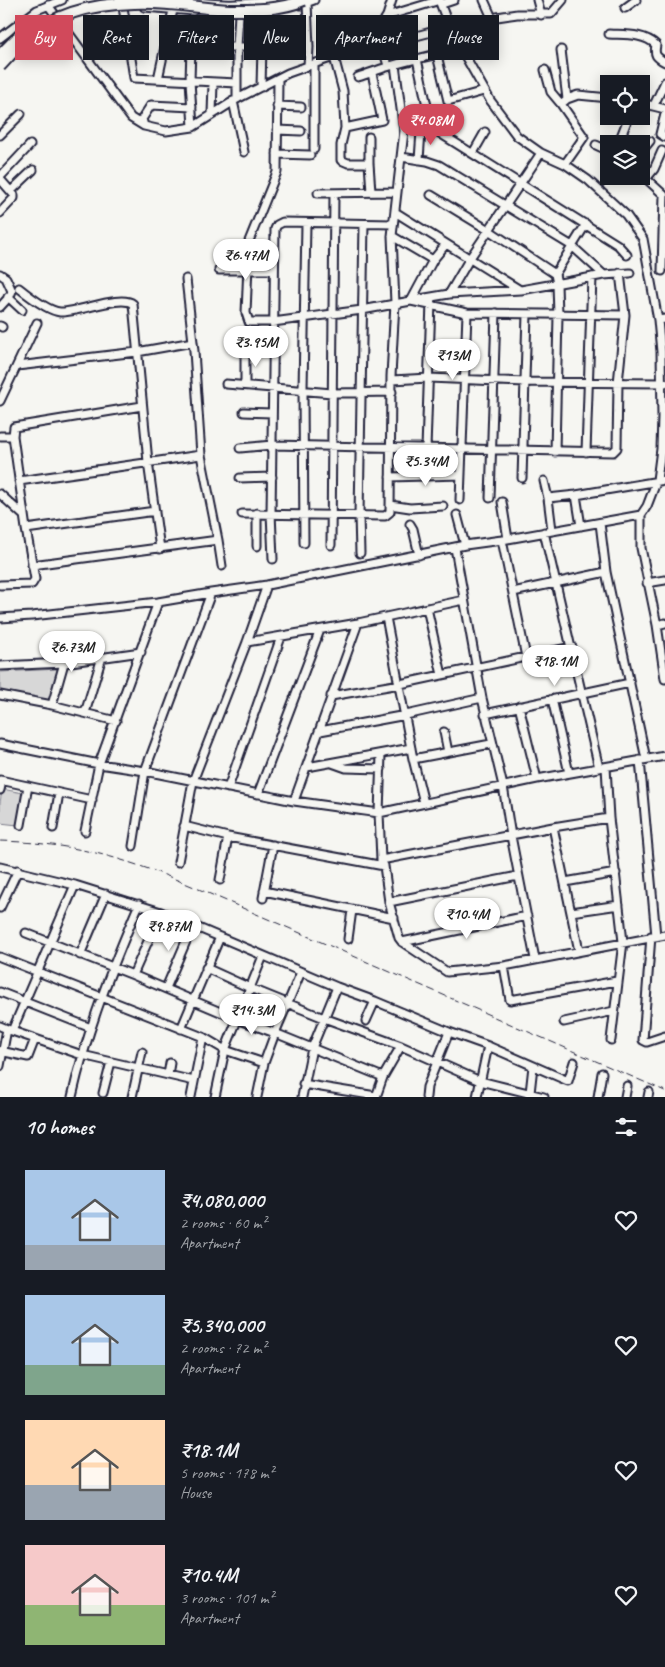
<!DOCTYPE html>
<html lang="en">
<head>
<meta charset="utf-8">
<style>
	:root { --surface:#171b24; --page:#242831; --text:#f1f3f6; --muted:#9ea1a6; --accent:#d1495b }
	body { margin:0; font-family:Caveat,sans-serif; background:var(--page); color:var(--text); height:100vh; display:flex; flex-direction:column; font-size:19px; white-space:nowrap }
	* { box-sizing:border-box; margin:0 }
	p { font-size:16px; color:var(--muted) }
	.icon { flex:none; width:28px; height:28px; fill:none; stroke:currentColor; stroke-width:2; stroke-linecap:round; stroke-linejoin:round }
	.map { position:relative; height:1097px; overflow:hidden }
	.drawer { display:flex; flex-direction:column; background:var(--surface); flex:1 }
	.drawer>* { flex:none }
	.hud { position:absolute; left:15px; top:15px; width:635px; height:45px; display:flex; gap:10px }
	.controls { position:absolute; left:600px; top:75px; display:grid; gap:10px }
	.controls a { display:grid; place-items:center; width:50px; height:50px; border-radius:0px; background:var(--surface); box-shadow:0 2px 12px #0003; font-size:25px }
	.price { position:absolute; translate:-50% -42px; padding:0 11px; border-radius:18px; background:#fff; color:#222; font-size:16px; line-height:32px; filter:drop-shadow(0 1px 2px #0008) }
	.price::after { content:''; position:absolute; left:50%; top:30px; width:15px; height:11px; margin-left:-8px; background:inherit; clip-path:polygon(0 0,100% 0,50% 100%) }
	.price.selected { background:var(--accent); color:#fff }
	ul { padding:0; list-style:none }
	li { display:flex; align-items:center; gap:15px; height:125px; padding:0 25px }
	li span { display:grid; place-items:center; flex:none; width:140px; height:100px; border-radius:0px; color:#555 }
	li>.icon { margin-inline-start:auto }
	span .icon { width:60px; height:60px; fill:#fffc; stroke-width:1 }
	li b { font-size:21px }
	h2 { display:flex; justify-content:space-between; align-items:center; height:60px; padding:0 25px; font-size:21px }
	.pill { padding:0 18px; border-radius:0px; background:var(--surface); box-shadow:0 2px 12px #0003; font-size:18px; line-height:45px }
	.pill.selected { background:var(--accent); color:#fff }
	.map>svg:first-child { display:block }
	.green { fill:#d7d7d7; stroke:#7c7c89 }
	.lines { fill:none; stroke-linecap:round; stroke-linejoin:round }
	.minor-casing { stroke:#22223b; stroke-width:11 }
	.minor { stroke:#f6f6f2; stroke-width:7 }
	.rail { stroke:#22223b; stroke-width:1; stroke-dasharray:8 4; stroke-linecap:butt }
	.highway-bridge-casing { stroke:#22223b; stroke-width:14; stroke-linecap:butt }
	.highway-bridge { stroke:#f6f6f2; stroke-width:10 }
</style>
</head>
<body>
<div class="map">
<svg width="665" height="1097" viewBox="0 0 665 1097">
	<rect width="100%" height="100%" fill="#f6f6f2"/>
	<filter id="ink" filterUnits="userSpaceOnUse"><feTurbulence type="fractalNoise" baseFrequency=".02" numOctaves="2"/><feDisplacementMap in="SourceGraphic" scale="10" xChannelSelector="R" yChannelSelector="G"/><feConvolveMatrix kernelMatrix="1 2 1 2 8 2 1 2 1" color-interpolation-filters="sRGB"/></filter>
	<g filter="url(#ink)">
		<path class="green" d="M58 669 49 706 0 696V672Z
			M2 789 23 793 18 825 0 823V803Z"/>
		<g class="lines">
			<defs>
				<path id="minor" d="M187 0C213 5 245 6 272 0
					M439 0 448 24 460 47 490 100 517 136 541 153 565 164 588 180 626 215 643 239 658 320 661 352 662 417 661 449 657 480 647 506 641 515V548L657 625 665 679
					M484 0 493 20
					M537 0 541 15
					M307 3 309 47
					M442 4 454 0
					M48 5 131 118 144 126 166 131 193 127 237 99 288 73 339 55 368 39 378 30 387 16 392 0
					M300 5 314 0
					M123 7 134 78 237 83
					M144 7 193 11
					M625 8 636 0
					M387 16 440 0
					M378 30 388 66
					M609 34C624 35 644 33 656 45 654 55 656 57 665 62
					M0 38 37 10 62 0
					M458 44 497 17 517 14H551L563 0
					M382 45 450 27
					M42 47 65 29
					M166 47H309L308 66
					M191 47 190 81 193 127
					M437 55 448 101 484 91
					M334 57 343 91 345 128 341 145V160L348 163H369L371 192
					M417 59 430 120
					M545 70 551 92 561 104 584 137 565 164
					M358 77C368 74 377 70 387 67 411 59 436 56 460 47
					M158 79 173 10
					M278 79 277 172 249 241 246 313 249 322H273L362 310 411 301 467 313 625 315
					M261 87 262 46
					M237 99V47L239 14
					M567 99 578 95 609 98
					M233 101 244 152
					M641 103 665 109
					M561 104 567 99 561 50
					M654 105 665 82
					M277 106 301 107
					M212 114 213 83
					M665 114 660 134 665 137
					M144 126 142 119 151 105 192 107
					M345 128 382 120 372 73
					M277 130 301 131
					M438 132 618 245 627 255
					M0 135 21 114
					M369 137V163
					M618 144 629 116
					M596 145 609 151
					M314 149V64
					M641 152 650 141
					M473 153 485 132
					M277 154 310 155
					M401 157 427 161 439 165 572 246 604 275
					M419 160 421 131
					M641 174 664 195 662 271
					M0 177 30 145
					M0 179 14 195V198L0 213
					M646 179 654 169 662 151
					M11 191 33 170
					M318 193 396 192
					M431 195 490 231 555 274 557 284 558 315 555 452
					M395 212 520 290
					M392 236 433 260
					M219 270H274
					M0 274 6 278 12 291 10 296 0 307
					M555 274 586 224
					M19 288C29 296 48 311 60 312 78 313 121 294 133 304L148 462 160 549
					M449 294 470 258 541 153
					M8 297 22 310
					M414 300 449 294 521 290 604 275 630 273
					M411 301 433 260 446 244
					M658 320 665 319
					M0 326 2 327
					M245 351V385
					M17 366 137 352 193 342
					M392 380 429 378 525 382 665 383
					M226 384 332 393 392 392
					M0 401 37 323
					M244 412 272 413
					M0 436H13
					M240 448 272 445 613 452 617 448 618 383 625 315 620 273
					M426 449 431 302
					M586 452 592 277
					M390 477 461 475
					M240 478 272 477
					M522 478 527 314
					M19 481 201 455
					M544 481 548 498 552 530
					M0 494 23 515
					M576 495 581 526
					M490 498 496 313
					M548 498 576 495 665 480
					M460 500 467 313
					M502 502 508 539
					M390 505 410 508 443 506
					M257 513V546
					M242 514 385 516 390 512 391 376 395 303 392 236 404 131 395 65
					M457 515 465 545
					M600 523 606 572 646 759
					M410 524 413 529 419 555
					M26 529 155 511
					M544 532 599 768
					M218 540 222 566
					M502 540 526 657
					M304 543 303 389 306 224
					M331 545 334 193
					M455 548 482 698 503 786 511 836 535 959
					M360 553 359 515 364 224
					M273 559 271 513 275 229 277 225 283 222 393 224
					M32 565 218 540 201 455 194 351 186 279
					M647 583 665 580
					M0 585 32 584 35 579 26 529 13 436 14 427 142 406
					M513 592 606 572
					M427 608 442 675
					M386 617 413 759 424 803
					M0 618 32 616 158 602 211 593 267 585 465 545 502 540 641 515
					M657 625 665 623
					M247 642 358 623 464 600
					M0 666 64 663 141 652
					M0 695 52 705 116 721
					M331 696 400 684 572 647
					M552 699 569 773
					M52 705 64 663
					M519 706 537 779
					M85 713 102 657
					M485 714 630 683
					M320 731 406 715 482 698
					M444 732 448 752
					M0 744 99 764 145 771 294 801 379 813 537 779 665 756
					M381 755 379 813 381 860 384 866 389 902 399 938 402 942 447 972 504 966 665 935
					M413 759 491 744
					M640 760 656 936
					M332 763 346 768 381 769
					M307 767 411 748
					M606 767 609 818 623 942 611 1040
					M0 780 92 800
					M228 788 281 637
					M0 790 2 781
					M258 794 320 630
					M294 801 358 623
					M21 825 28 786
					M184 826 228 837 384 866
					M553 827 579 951
					M53 828 59 793
					M85 831 99 764 158 602
					M133 846 145 771 211 593
					M381 860 553 827 609 818
					M178 862 193 781 247 642 267 585
					M0 867 75 885 161 912 337 987 375 1001 449 1032 488 1046 568 1081 574 1062
					M220 880 228 837
					M565 882 616 873
					M264 891 394 918
					M263 898 273 845
					M389 902 518 876
					M0 908 18 870
					M571 912 619 905
					M26 933 133 975 237 1019 275 1033 383 1077
					M651 936 643 1040 647 1042 665 1036
					M348 939 352 910
					M402 942 527 916
					M80 955 106 894
					M0 957 203 1037 225 1050 264 1063
					M504 966 510 1000 617 981
					M206 968 250 988 324 1018 401 1046 480 1081 544 1097
					M133 975 161 912
					M166 988 193 925
					M0 992 91 1028
					M366 1021 375 1001
					M564 1022 614 1011
					M0 1026 12 1031 75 885
					M181 1029 220 937
					M12 1031 82 1055 194 1081
					M0 1051 28 1057 35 1039
					M0 1066 7 1029
					M168 1075 170 1063
					M303 1084 376 1096
					M103 1093 111 1062
					M530 1093 533 1066
					M72 1097C87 1030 112 967 139 904
					M132 1097 142 1052
					M191 1097 203 1037
					M215 1097 225 1050 263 956
					M257 1097 264 1063 275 1033 301 972
					M302 1097 312 1048 337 987
					M376 1097 383 1077 401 1046
					M426 1097 427 1087 449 1032
					M477 1097 488 1046
					M598 1097 602 1073
					M625 1097 627 1086
					M648 1097 649 1092"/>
			</defs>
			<use href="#minor" class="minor-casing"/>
			<use href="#minor" class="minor"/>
			<path class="rail" d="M0 841C74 843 126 858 194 887L665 1091"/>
			<defs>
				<path id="highway-bridge" d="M0 55 21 34 33 26
					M0 66C9 57 17 46 27 38 55 13 96 4 134 3 165 1 197 8 229 10 253 10 281 10 304 0"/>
			</defs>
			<use href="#highway-bridge" class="highway-bridge-casing"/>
			<use href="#highway-bridge" class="highway-bridge"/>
		</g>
	</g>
</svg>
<div class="controls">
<a><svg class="icon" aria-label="locate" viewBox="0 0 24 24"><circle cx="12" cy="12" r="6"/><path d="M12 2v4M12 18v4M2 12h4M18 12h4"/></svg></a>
<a><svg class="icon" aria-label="layers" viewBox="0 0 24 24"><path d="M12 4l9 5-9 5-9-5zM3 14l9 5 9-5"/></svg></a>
</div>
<b class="price selected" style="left:431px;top:146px">₹4.08M</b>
<b class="price" style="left:246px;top:281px">₹6.47M</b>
<b class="price" style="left:256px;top:368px">₹3.95M</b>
<b class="price" style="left:453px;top:381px">₹13M</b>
<b class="price" style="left:426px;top:487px">₹5.34M</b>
<b class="price" style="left:72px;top:673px">₹6.73M</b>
<b class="price" style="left:555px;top:687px">₹18.1M</b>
<b class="price" style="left:467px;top:940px">₹10.4M</b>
<b class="price" style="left:169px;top:952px">₹9.87M</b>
<b class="price" style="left:252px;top:1036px">₹14.3M</b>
<div class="hud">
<a class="pill selected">Buy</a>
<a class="pill">Rent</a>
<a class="pill">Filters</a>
<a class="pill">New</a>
<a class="pill">Apartment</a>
<a class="pill">House</a>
</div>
</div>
<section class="drawer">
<h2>10 homes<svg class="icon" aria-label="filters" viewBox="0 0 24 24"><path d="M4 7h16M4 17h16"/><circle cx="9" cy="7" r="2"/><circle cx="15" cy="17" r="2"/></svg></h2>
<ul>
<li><span style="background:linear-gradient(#a9c7e8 75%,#9aa5b1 0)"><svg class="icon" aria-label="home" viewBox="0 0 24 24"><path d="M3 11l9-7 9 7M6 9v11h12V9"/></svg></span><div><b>₹4,080,000</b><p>2 rooms · 60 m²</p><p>Apartment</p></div><svg class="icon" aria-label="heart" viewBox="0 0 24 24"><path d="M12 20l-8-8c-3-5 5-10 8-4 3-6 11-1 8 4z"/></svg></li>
<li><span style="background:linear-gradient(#a9c7e8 70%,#7fa58c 0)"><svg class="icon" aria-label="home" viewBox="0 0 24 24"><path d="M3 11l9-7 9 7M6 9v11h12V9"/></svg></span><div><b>₹5,340,000</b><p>2 rooms · 72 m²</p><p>Apartment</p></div><svg class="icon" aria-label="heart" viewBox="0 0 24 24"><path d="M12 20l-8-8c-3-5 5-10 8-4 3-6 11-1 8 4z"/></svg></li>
<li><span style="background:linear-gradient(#ffd9b3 65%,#9aa5b1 0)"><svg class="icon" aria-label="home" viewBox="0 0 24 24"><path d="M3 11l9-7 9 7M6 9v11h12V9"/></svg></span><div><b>₹18.1M</b><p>5 rooms · 178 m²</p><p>House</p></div><svg class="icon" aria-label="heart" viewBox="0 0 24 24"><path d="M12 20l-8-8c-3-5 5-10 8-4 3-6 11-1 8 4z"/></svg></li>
<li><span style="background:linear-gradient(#f6c9c9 60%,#8fb573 0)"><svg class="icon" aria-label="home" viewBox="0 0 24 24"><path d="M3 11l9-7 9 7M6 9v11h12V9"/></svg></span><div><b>₹10.4M</b><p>3 rooms · 101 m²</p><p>Apartment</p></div><svg class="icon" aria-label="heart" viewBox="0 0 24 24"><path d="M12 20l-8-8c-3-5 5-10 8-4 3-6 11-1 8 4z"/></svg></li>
</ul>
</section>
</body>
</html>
